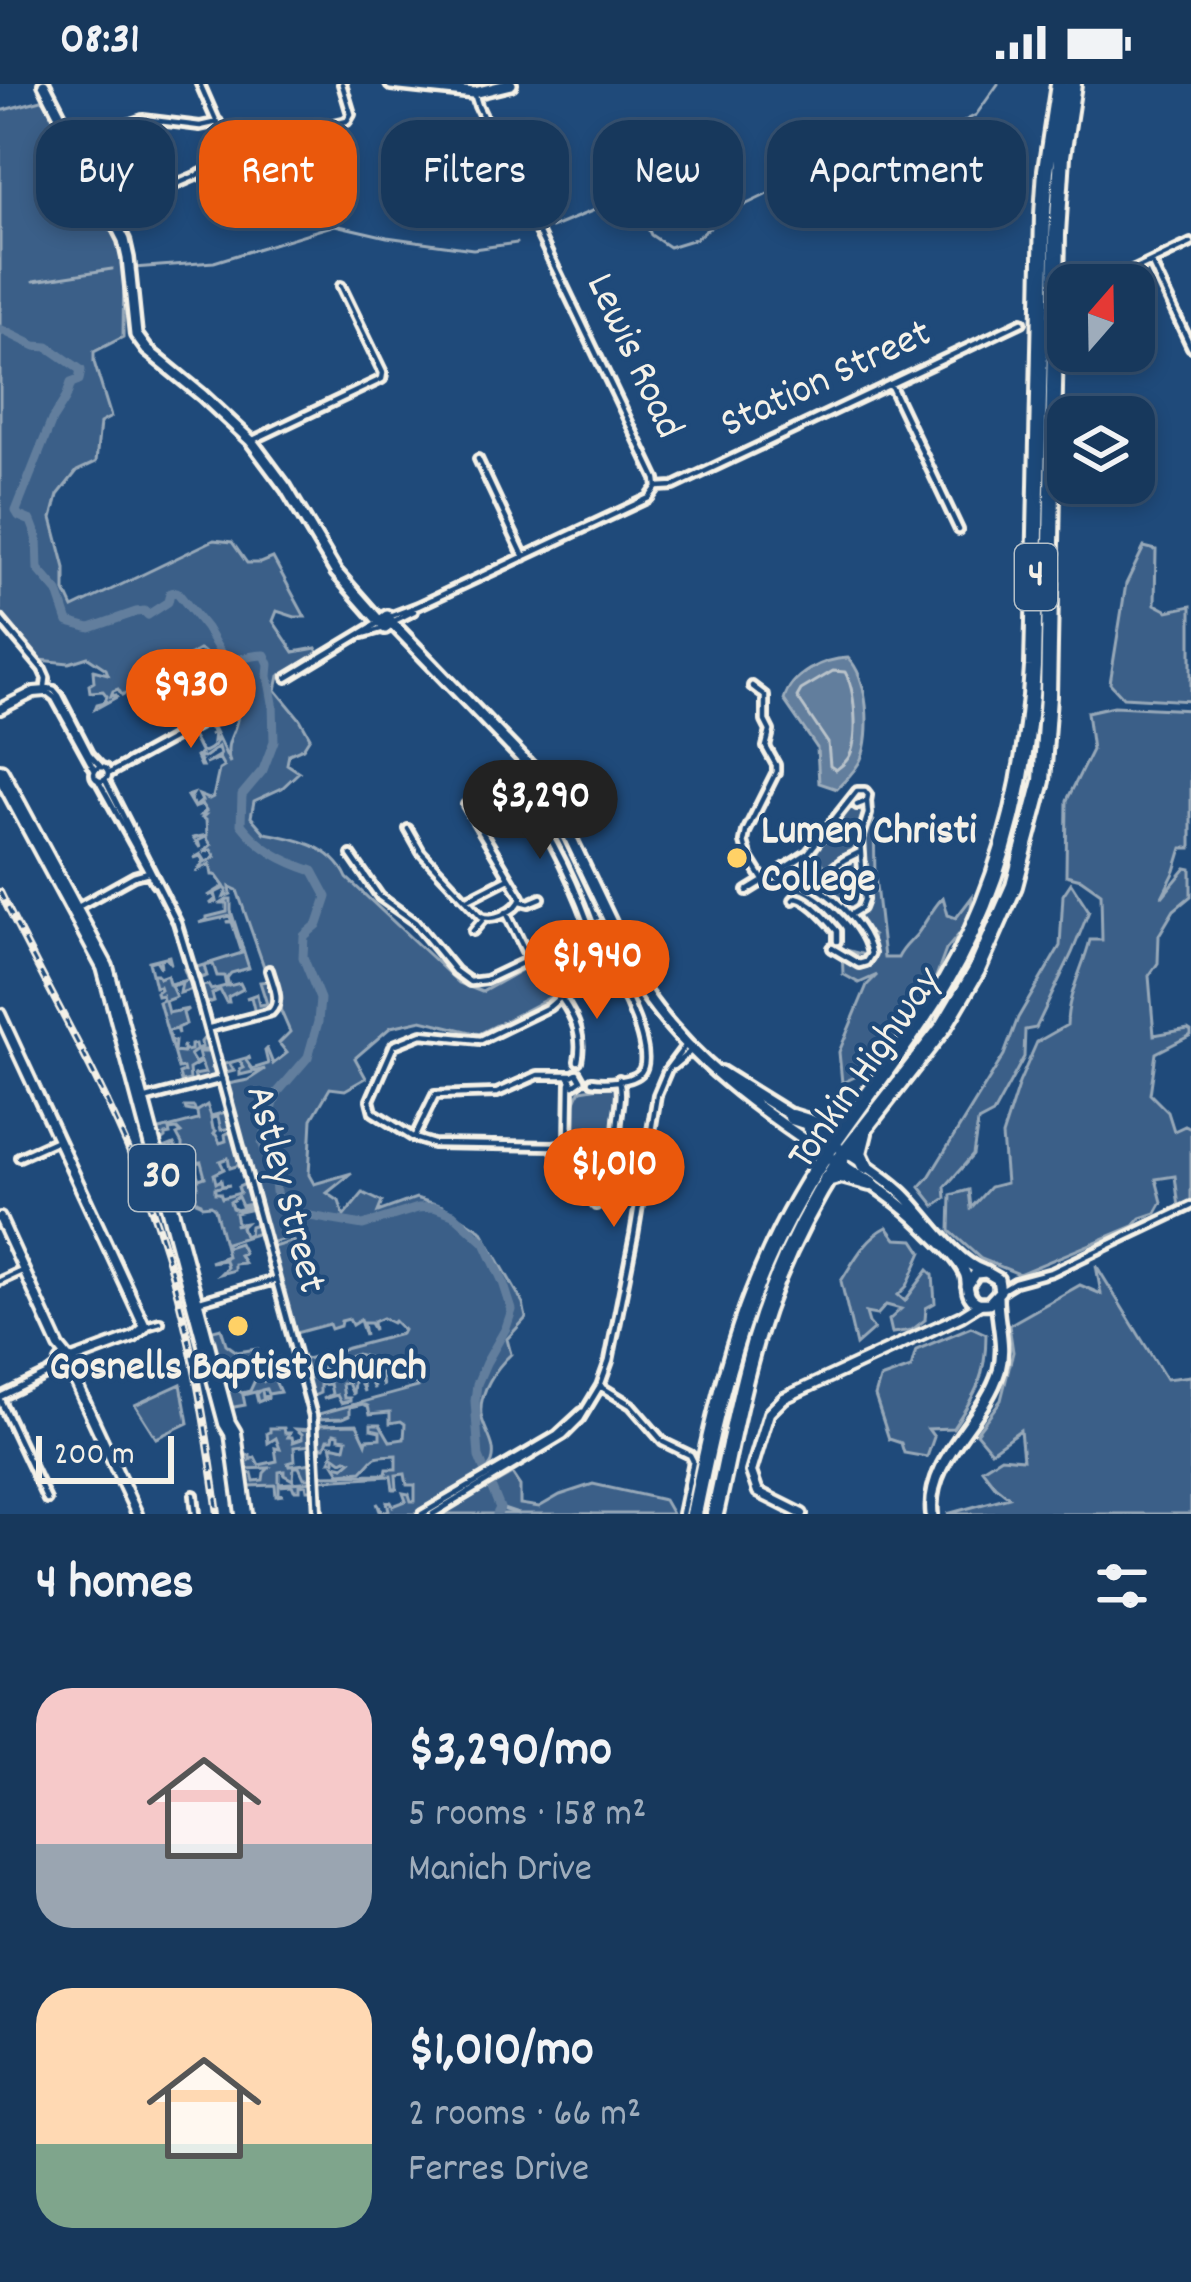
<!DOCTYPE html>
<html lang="en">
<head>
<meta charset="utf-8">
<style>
	:root { --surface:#17385c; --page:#244365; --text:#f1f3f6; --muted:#9eacbb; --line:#365272; --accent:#ea580c }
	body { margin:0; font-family:Dekko,sans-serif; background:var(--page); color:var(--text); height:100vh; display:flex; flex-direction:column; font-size:45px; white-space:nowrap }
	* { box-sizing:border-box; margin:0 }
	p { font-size:39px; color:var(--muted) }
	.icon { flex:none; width:66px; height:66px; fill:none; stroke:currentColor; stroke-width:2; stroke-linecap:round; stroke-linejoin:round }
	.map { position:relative; height:1430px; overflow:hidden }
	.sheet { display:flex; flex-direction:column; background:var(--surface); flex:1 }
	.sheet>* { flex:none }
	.hud { position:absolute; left:36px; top:36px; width:1119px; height:108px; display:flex; gap:24px }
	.needle { width:78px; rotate:20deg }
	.fabs { position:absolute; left:1047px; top:180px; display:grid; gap:24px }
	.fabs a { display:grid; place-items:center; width:108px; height:108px; border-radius:24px; background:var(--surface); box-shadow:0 6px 18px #0003,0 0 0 3px var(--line); font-size:60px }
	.scale { position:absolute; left:36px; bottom:30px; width:138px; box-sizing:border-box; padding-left:12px; border:6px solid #f4f1e8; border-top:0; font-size:33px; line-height:42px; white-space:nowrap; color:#f4f1e8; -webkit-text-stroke:9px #1f4a7a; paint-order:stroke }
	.price { position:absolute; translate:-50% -102px; padding:0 27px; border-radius:42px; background:var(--accent); color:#fff; font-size:39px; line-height:78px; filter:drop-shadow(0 3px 6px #0008) }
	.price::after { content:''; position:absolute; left:50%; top:72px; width:36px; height:27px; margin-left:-18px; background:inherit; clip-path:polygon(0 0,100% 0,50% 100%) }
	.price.active { background:#222; color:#fff }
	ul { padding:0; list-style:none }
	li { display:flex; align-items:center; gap:36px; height:300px; padding:0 36px }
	li span { display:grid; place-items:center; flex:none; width:336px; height:240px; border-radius:36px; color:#555 }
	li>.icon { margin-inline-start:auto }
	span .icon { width:144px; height:144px; fill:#fffc; stroke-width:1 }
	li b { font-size:51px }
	h2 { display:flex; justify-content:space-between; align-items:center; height:144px; padding:0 36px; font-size:51px }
	.pill { padding:0 42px; border-radius:36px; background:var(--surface); box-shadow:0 6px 18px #0003,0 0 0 3px var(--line); font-size:42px; line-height:108px }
	.pill.active { background:var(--accent); color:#fff }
	.status { display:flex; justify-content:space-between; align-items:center; height:84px; padding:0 60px; background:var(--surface); direction:ltr }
	.status svg { height:33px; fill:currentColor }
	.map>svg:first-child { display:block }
	.green { fill:#3a5f88; stroke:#97a8b8; stroke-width:3 }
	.water { fill:#627e9d; stroke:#9cacbb; stroke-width:3 }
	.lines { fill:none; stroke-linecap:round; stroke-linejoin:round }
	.shore { stroke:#bac3ca; stroke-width:3 }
	.stream { stroke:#9cacbb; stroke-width:3 }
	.river { stroke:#627e9d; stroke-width:9 }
	.minor-casing { stroke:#f4f1e8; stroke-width:14 }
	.tertiary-casing { stroke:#f4f1e8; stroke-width:16 }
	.secondary-casing { stroke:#f4f1e8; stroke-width:18 }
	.trunk-casing { stroke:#f4f1e8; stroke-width:22 }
	.motorway-casing { stroke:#f4f1e8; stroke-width:22 }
	.minor { stroke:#1f4a7a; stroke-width:4.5 }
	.tertiary { stroke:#1f4a7a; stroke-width:8 }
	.secondary { stroke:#1f4a7a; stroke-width:9 }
	.trunk { stroke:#1f4a7a; stroke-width:14 }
	.motorway { stroke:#1f4a7a; stroke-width:14 }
	.rail-casing { stroke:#f4f1e8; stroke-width:8 }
	.rail { stroke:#1f4a7a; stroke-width:3; stroke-dasharray:9; stroke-linecap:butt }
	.poi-dot { fill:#ffd166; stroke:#1f4a7a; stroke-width:4.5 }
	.labels { text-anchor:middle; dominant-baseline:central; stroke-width:9; stroke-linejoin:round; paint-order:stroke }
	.shield { fill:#1f4a7a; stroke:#b4bfc7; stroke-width:3 }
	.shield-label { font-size:39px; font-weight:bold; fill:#f4f1e8 }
	.street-label { font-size:42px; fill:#f4f1e8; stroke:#1f4a7a }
	.poi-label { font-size:42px; font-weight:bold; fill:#f4f1e8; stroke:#1f4a7a; text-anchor:start }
</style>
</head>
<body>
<div class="status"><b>08:31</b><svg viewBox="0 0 49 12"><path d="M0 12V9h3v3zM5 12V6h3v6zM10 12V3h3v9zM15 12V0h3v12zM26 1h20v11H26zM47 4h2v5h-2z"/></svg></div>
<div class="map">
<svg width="1191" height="1430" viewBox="0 0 1191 1430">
	<rect width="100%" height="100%" fill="#1f4a7a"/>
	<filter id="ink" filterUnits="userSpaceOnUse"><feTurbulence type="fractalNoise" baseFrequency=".00833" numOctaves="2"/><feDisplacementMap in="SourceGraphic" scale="24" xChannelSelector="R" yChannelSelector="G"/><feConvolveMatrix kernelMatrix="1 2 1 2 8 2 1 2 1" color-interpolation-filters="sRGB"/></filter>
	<g filter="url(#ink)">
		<path class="green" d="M49 14 104 120 121 164 124 180 123 253 94 268V278L111 333 100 339 96 378 77 387 58 411 52 434 65 484V507L73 524 214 456 232 458 247 479H261L273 474 305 533H295L277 527 273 537 294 568 316 564 319 571 279 592 276 606 300 635 310 653 303 664 289 670 287 680 299 688 282 704 254 717 251 733 265 749C295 754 333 762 347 794L459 899 482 908 605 839 615 862C599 894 513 932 479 950L422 936 391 943 355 974 366 994 345 1006 330 1004 312 1035 309 1091 314 1100 352 1089 327 1109 339 1117 344 1132 363 1109 382 1118 378 1128 416 1114 442 1122 481 1146 523 1219 526 1234 507 1255 511 1270C496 1284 479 1308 481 1330 483 1346 498 1361 492 1378 487 1391 463 1400 453 1408L464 1403 417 1430H381L377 1419 383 1428 389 1426 387 1418H391L393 1422 406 1417 403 1409 409 1410 411 1417H415V1401H407L405 1390 396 1391 397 1405H393L391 1392 320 1396V1391L386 1390 387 1385H396V1371C369 1373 379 1370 362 1387L340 1389 335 1381 344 1383 351 1377 346 1375 342 1377 335 1372V1377H330L333 1368 331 1361 345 1364 347 1355 339 1354V1350L334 1349 333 1355H328L325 1363H318L319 1341 357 1340 366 1359 367 1355 380 1354V1347L371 1345V1340H380L390 1357 404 1355 405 1340 401 1337 390 1339V1328L370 1330 368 1322 363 1320 350 1323V1331L343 1334 316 1335 315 1331 418 1303 417 1299 408 1301V1299L414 1297 413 1292 418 1291 413 1284 417 1282 416 1280 405 1283 403 1297 399 1285 393 1286V1300L388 1287 381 1289 383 1303 379 1290 373 1291 374 1305 368 1293 362 1294 364 1308 359 1295 354 1296 353 1311 348 1299 342 1300 344 1314H350V1317L341 1319 337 1311 323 1315 332 1310 330 1300 320 1301V1309L311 1313 306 1294 309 1290 356 1275H362L363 1282 371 1284 373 1275 357 1270 307 1288H304L302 1276 401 1250 403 1246 394 1237 392 1239 382 1234 373 1238 374 1246 370 1239H363L365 1252 360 1236 352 1241 349 1235 341 1237 340 1242 331 1245 329 1240 296 1249 270 1164 293 1157 297 1163 306 1160 302 1148 297 1152 269 1159 228 1000 248 996 265 985 240 991V986L244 984 239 976 229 979 234 987 223 990 221 981 249 973 250 976 248 973 245 975 252 985 268 980 265 967 267 965 273 980 287 969 279 959 290 948 277 918 273 924 255 929 251 913 246 914 257 910 259 921 267 920 260 898 269 897 237 806 230 803 231 810 224 813 227 806 225 804 215 809 217 817 210 820 216 815 213 810 208 812 224 802 216 791H212L210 780 198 786 204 777 200 772 194 774 201 770 206 778 215 773 211 766 203 768 211 761 206 753 198 757 200 764 193 754 207 751 206 736 202 734 205 731H201L206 727 202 721 194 724 187 712 193 710 190 715 195 723 202 717 199 711 209 715 213 713 219 686 224 683 219 674 205 680 220 671 218 663 203 674 198 673 202 682H200L196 673 201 670 192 652 201 668C210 668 214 660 218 656L217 654 213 657 214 648 209 651 214 648 208 643 212 641 230 679C223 656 236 651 238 630 240 615 214 581 204 568L199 566 122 611 118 605 113 607 111 612 116 611 117 613 95 625 97 620 105 618 107 612 103 607 90 608 89 601 94 598 93 586 108 590 106 585 88 573 69 579 40 576 10 545 0 528V27Z
			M1144 463 1156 466 1155 520 1168 527 1191 522V617L1123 613 1110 599 1126 500Z
			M1114 622 1191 626V764H1182L1175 787 1162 813 1186 784 1191 785V812L1174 826 1159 851 1158 879 1149 892 1154 951 1188 945 1191 947V951L1156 969 1150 1010 1168 1028 1174 1047 1185 1042 1191 1045V1117L1179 1123 1175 1092 1156 1095 1162 1118 1156 1129 1141 1134 1134 1142 1019 1190 981 1175 950 1147 951 1111 969 1106 971 1124 990 1103 1006 1099 1002 1052 1019 999 1037 958 1067 941C1067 912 1083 884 1090 856H1102L1101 809 1081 795 1066 791 1067 716 1092 666 1087 628Z
			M853 721 874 737 875 792 884 874H898C903 863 911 858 918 849 927 836 933 824 943 813L948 831 956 834 972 813 970 837 946 866 936 893 906 942 867 987 842 999 839 968 867 901 877 891 859 899 843 890 842 865 869 872 873 852 816 808 832 790 815 771 839 729Z
			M1071 799 1089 827 1072 869 1036 944 1025 946 1024 973 993 1030 978 1038 973 1071 945 1103 946 1114 935 1122 920 1103 929 1093 1004 971 1018 934 1060 862 1063 811Z
			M228 815H231V827L249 884 231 889 227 894 229 902 240 899 243 905 228 913 229 918H226L220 906 212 910 214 917 205 920 200 902 208 901 211 906 226 902 224 892H217L213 880 204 882 207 892 197 895 194 884 242 869 232 838H227L231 836 230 832 199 839 207 836V833L227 828V819H222Z
			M169 872 171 880 166 874 160 875 161 884 156 876 149 878 152 890H157L159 894 167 891 169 900 188 896 184 885 188 884 193 905 180 909 182 899 171 902 176 913 165 917 168 929 188 925 183 929 186 940 177 944 178 950 176 945 168 947 171 957H175L174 968 183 969V961L185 967 191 966V961L195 960 196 965 202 963 201 958 206 952 210 966H197L190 971 195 979 200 976 198 968H210L214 982 212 984 216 987 214 994 196 998 194 991 205 989 201 978 189 985 190 996 181 998 179 990 184 988 183 984 178 985 159 918 163 916 162 911 157 912 156 908 160 905 159 902 155 903 149 877Z
			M612 1001 617 1004 618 1008 614 1042 604 1048 576 1054C567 1041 573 1018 581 1006Z
			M207 1021 211 1032 226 1028 230 1044 221 1046 218 1033 211 1034 213 1045 216 1047 214 1050 216 1051 220 1059 226 1057 225 1050 231 1048 240 1081 230 1084 228 1074 220 1077 224 1085 214 1090 216 1099 221 1096 222 1102 230 1101 215 1104V1109H220L222 1114 240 1109 238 1103 245 1100 251 1120 242 1122 238 1113 230 1118 232 1124 237 1126 248 1123 249 1126 235 1129 237 1139 234 1141 245 1139 241 1143 244 1152 249 1150 250 1142 257 1140 259 1149 226 1159 227 1163 239 1159 244 1169 239 1171 244 1179 234 1180V1186L220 1190 227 1183 225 1176 210 1178 227 1172 215 1125 211 1121 202 1122 201 1119 196 1117V1112L190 1105 198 1102 197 1096 170 1106 166 1092 181 1088 184 1098 192 1095 191 1089 196 1087 199 1095 205 1093 201 1078 185 1080 183 1074 173 1076 176 1085 168 1087 159 1066 174 1060 178 1070 182 1069V1060L177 1051 181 1049 177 1045 169 1046 170 1050 165 1051V1054L160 1058 156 1047 198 1036 197 1028 186 1026 185 1023H194L196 1028Z
			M887 1143 896 1155 914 1156 922 1168 907 1202 898 1211 905 1217 928 1186 933 1191 935 1219 926 1224 925 1236 912 1246 892 1249 889 1236 901 1225 886 1221 877 1231 866 1229 869 1239 874 1245 856 1261 841 1197C854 1177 865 1154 887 1143Z
			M1096 1181 1166 1295 1191 1292V1430H947L1009 1413 995 1402 982 1385 1001 1373 1023 1375 1020 1346 991 1367 976 1349 1001 1316 1013 1268 1009 1241 1080 1201 1101 1210Z
			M971 1243 986 1250C986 1293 976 1310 953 1344L928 1345 934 1353 927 1373 904 1369 901 1359 889 1355 875 1312 880 1295 911 1284 916 1266Z
			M221 1244 226 1260 237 1268 258 1265 265 1279 281 1273 273 1277 276 1286 262 1288 264 1297 272 1290 280 1308 268 1310 266 1305 262 1306 263 1313 268 1312V1314L258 1318 256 1310 259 1307 243 1311 245 1321 229 1324 224 1308 236 1305 242 1309 250 1307 256 1294 249 1283 221 1290 209 1247Z
			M181 1300 188 1339 156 1354 135 1321Z
			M270 1344H284L285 1349H290L288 1353H292L293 1358 302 1355V1350L296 1345 312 1346V1361L294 1363 295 1377 288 1379 289 1382 313 1379 314 1394H304L299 1383H294L293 1396 284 1391V1387L279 1388V1400L313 1397 315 1406H307L306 1400 300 1401V1406H294L292 1401 279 1402V1410L283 1411 276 1412 275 1401 249 1402V1414H245L244 1391 252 1389 254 1397 263 1396 264 1389 269 1384 244 1385 240 1372 250 1371V1376L255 1373 259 1381 277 1377 275 1364 280 1365 276 1354 268 1359 267 1349 270 1348Z
			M512 1390 520 1402V1420L539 1423 560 1411 593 1400 664 1416 672 1430H441Z"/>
		<path class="water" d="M848 574C868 593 872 650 861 675 856 687 845 696 837 705L819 699 817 664 784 616C791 590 823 575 848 574Z"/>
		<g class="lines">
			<path class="shore" d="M833 587 845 588C855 605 859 652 850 671 846 679 842 681 836 686L830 682 828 659 797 613 801 606Z"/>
			<path class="stream" d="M551 144 621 115 639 125 651 151 669 163 695 155 728 129 770 109 796 115 899 71 976 31 998 0
				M133 184 214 178 335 141 387 153 473 165 517 159
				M34 197 112 185
				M500 1424 518 1430
				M576 1430H592"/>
			<path class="river" d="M0 245 35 262 48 263 81 286 79 296 71 299 66 314 52 336 16 427 19 432 31 437 37 453 38 485 58 508 68 538 90 544 136 528 144 527 148 531 168 518 170 509 177 508 206 544 225 576C240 578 250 570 265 571L269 580 268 592 273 619 274 657 263 686 242 711 241 740C260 765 283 777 313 787L327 813 318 840 304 852 303 873 320 915 318 938 308 973 277 1009 262 1059 273 1084 277 1115 304 1131 363 1141 418 1124 434 1123 453 1130 485 1159 503 1198 512 1226 506 1244 486 1279 477 1300 475 1317 479 1373 500 1424 497 1430"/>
			<defs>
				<path id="minor" d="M119 43 143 35 200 42 218 38
					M264 66 292 50 347 37 351 30 342 0
					M170 103 228 78 232 73 200 0
					M1151 178 1191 263
					M1103 201 1191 159
					M890 300 959 446
					M251 357 382 295 383 289 341 202
					M478 375 524 473
					M657 403 674 402 1022 238
					M389 533 418 522 649 414 657 403 656 395 478 22 474 9
					M0 535 42 585 46 594 45 603 54 606 59 612 89 670 101 683
					M392 538 414 527
					M363 550 384 544
					M287 594 380 538
					M752 602 765 612V637L770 647 766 663 776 681V688L746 748 744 758 748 772 763 796
					M46 607 55 614 95 687
					M94 690a7 7 0 1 1 14 0a7 7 0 1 1-14 0Z
					M108 690 238 619
					M98 696 155 799
					M105 696 177 838 195 897 313 1332 318 1430
					M511 696C546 739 571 791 590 843
					M408 745 421 768 481 832C493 838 519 826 521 813L466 721
					M351 771 380 813 415 838 455 887 470 898 486 896 611 837
					M783 785 808 769 857 707H865L868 711 867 717 857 721
					M813 800 844 776 860 768
					M747 807 778 788C813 791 865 835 871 870L866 878 859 880 832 864
					M466 816 509 794
					M793 816 796 813C811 816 827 835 837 847V857
					M521 817 529 819 541 814
					M78 823 134 792 148 788
					M506 828 529 875
					M850 831 861 824 864 816 860 755 868 730 867 717
					M473 847 484 834
					M562 915C576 935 583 953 578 977
					M210 944 271 928C282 917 273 900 269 886
					M673 982 692 966
					M577 989 581 996 574 1001 569 993Z
					M592 997C604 999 633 998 641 988 655 970 623 900 609 887L572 903 549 923 481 956 422 950 394 961 370 1016 373 1028 414 1054 433 1060 554 1062 607 1052 648 1057
					M147 1015 222 995
					M414 1054 435 1011 497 1009 538 991H571
					M592 1056 645 1064
					M569 1060 570 999
					M554 1064 560 1081 596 1121C609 1102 603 1075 618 1058 614 1037 625 1017 619 995
					M19 1073 57 1056
					M0 1197 24 1186
					M1000 1207 1015 1198 1052 1188 1191 1122
					M200 1217 275 1196
					M143 1243 160 1238
					M600 1302 631 1321 663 1358 690 1371 693 1377 682 1430
					M0 1313 50 1289 59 1282
					M0 1316 47 1416
					M194 1411 196 1430
					M422 1430 557 1351 582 1328
					M433 1430 564 1351 580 1335 600 1302 609 1277 634 1151 657 1011 668 985 686 961"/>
				<path id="tertiary" d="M0 625 34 608 46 607
					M0 930 145 1243 134 1253 72 1276
					M0 1134 59 1263 68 1274
					M59 1282a8 8 0 1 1 16 0a8 8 0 1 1-16 0Z
					M68 1289 75 1297 137 1430
					M802 1430 758 1408 751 1388 769 1329 784 1314 961 1232 980 1220"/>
				<path id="secondary" d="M44 0 124 156 128 174 136 251 147 266 202 311 251 357 286 404 336 488 380 538
					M391 0 474 9 511 0
					M387 532 392 539 385 544 380 537Z
					M392 539 543 696 643 906C689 975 758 1025 826 1070 859 1092 895 1113 923 1141 936 1154 957 1172 965 1189 969 1197 965 1208 972 1215 978 1221 981 1219 989 1219L1000 1207 998 1195 986 1188 976 1189 967 1202
					M721 988 793 1033
					M807 1043C838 1064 873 1083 901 1108 925 1130 953 1177 983 1187
					M932 1430C926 1375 984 1337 999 1287 1006 1261 997 1239 997 1213"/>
				<path id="trunk" d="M0 688 105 883 227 1339 233 1349 244 1430
					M792 1033 834 1046 843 1045
					M864 1049 859 1069 865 1082
					M826 1070C864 1014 908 960 943 902 1001 804 1027 696 1033 583L1043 130 1046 86 1059 0
					M838 1078 944 942 977 886 1014 802 1042 697 1048 612 1057 150 1062 72 1073 0"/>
				<path id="motorway" d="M827 1095 841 1091 870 1099
					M694 1430C722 1294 747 1187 826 1070
					M715 1430C726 1381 735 1332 748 1283 766 1210 798 1141 838 1078"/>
			</defs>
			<use href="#minor" class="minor-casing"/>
			<use href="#tertiary" class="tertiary-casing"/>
			<use href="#secondary" class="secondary-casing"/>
			<use href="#trunk" class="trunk-casing"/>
			<use href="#motorway" class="motorway-casing"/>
			<use href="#minor" class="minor"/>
			<use href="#tertiary" class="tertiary"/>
			<use href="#secondary" class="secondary"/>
			<use href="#trunk" class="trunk"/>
			<use href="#motorway" class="motorway"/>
			<defs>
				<path id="rail" d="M0 808C44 900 97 987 135 1081 181 1193 202 1310 218 1430"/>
			</defs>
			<use href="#rail" class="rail-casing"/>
			<use href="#rail" class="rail"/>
		</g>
	</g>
	<g class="poi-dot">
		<circle cx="737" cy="774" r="12"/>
		<circle cx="238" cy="1242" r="12"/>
	</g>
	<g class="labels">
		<g class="shield">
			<rect x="1015" y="460" width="42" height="66" rx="9"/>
			<rect x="129" y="1061" width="66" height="66" rx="9"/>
		</g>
		<g class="shield-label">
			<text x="1036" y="493">4</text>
			<text x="162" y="1094">30</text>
		</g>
		<g class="street-label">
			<text transform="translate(632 273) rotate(65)">Lewis Road</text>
			<text transform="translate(827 297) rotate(-25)">Station Street</text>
			<text transform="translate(867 986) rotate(-55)">Tonkin Highway</text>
			<text transform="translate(283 1106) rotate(75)">Astley Street</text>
		</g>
		<g class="poi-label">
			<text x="761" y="750">Lumen Christi<tspan x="761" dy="48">College</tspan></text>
			<text x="238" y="1286" text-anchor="middle">Gosnells Baptist Church</text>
		</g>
	</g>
</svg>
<div class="fabs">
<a><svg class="needle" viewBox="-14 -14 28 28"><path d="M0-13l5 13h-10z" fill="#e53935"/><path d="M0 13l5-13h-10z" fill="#9eacbb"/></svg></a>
<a><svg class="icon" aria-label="layers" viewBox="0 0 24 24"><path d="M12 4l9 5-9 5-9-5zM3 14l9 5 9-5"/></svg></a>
</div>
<div class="scale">200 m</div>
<b class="price" style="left:191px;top:667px">$930</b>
<b class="price active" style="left:540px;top:778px">$3,290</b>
<b class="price" style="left:597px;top:938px">$1,940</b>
<b class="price" style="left:614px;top:1146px">$1,010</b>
<div class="hud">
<a class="pill">Buy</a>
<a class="pill active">Rent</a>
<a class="pill">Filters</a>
<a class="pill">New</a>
<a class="pill">Apartment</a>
</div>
</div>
<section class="sheet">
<h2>4 homes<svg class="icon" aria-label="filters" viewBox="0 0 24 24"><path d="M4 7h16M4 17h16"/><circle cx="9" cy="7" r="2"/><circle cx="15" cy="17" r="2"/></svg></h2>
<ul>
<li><span style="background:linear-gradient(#f6c9c9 65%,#9aa5b1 0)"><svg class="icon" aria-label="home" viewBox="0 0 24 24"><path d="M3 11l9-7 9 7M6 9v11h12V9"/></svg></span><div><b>$3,290/mo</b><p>5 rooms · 158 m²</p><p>Manich Drive</p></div></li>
<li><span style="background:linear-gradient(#ffd9b3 65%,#7fa58c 0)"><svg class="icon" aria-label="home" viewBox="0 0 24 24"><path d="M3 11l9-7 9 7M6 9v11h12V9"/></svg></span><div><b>$1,010/mo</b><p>2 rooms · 66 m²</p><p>Ferres Drive</p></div></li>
</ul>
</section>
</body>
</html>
